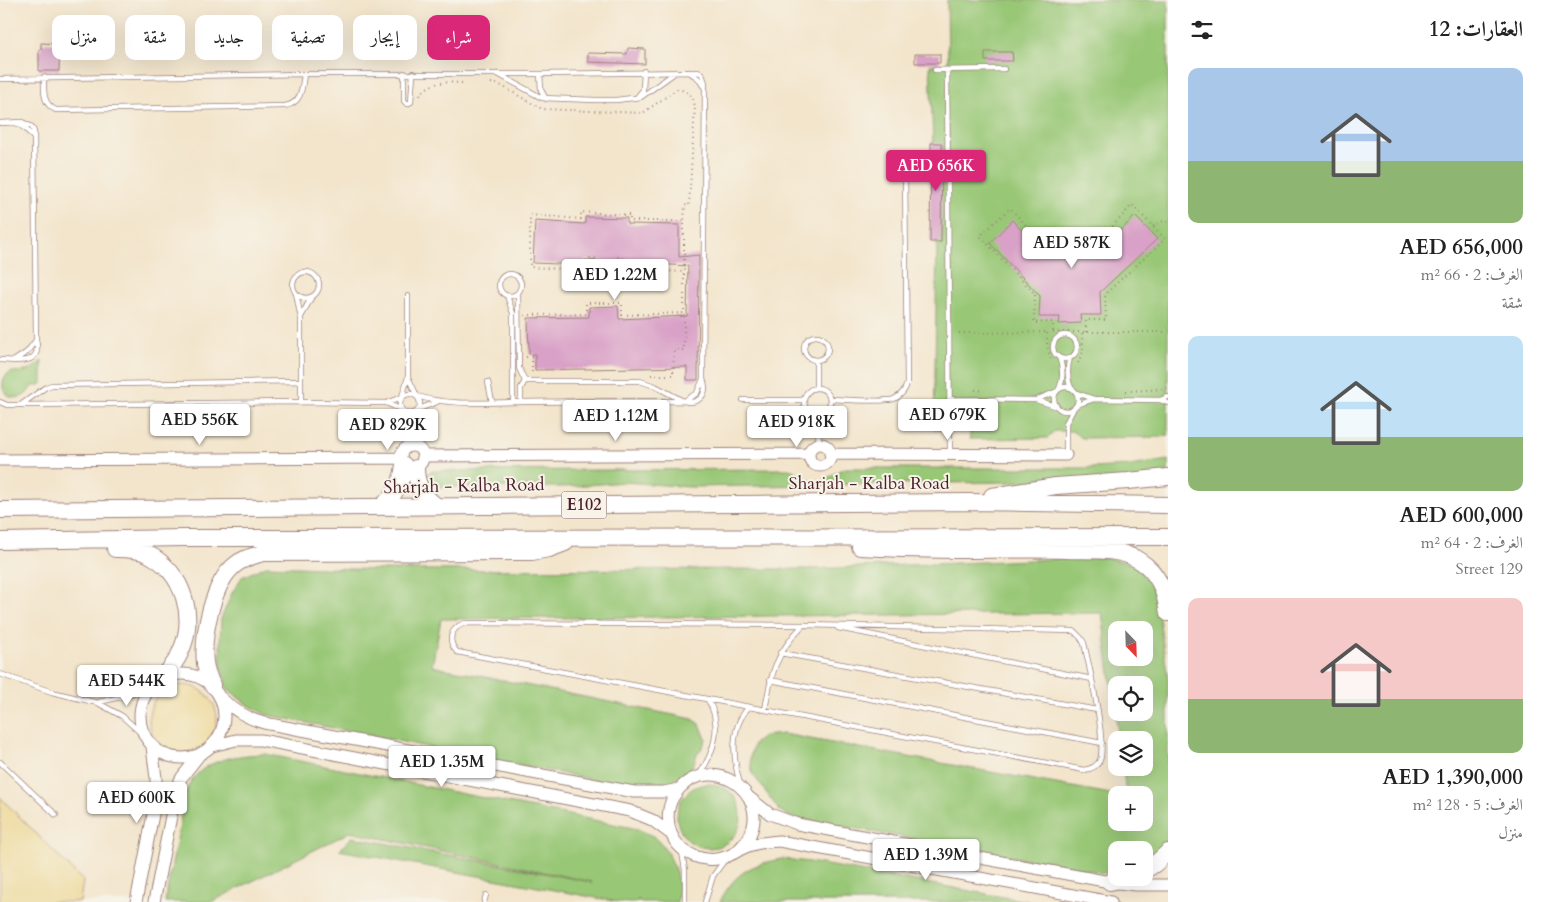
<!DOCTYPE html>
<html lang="ar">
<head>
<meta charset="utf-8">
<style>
	:root { --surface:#fff; --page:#f6f6f6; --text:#222; --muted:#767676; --accent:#db2777 }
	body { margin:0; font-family:Cardo,Amiri,serif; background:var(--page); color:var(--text); direction:rtl; height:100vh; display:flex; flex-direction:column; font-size:19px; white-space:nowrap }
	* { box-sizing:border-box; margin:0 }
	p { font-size:16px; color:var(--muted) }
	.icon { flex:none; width:28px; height:28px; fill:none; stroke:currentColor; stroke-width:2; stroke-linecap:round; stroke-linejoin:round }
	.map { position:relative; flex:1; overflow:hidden; direction:ltr }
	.sheet { display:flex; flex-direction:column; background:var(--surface); width:375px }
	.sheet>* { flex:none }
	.banner { position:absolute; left:15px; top:15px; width:475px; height:45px; direction:rtl; display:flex; gap:10px }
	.needle { width:32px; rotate:157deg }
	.fabs { position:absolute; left:1108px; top:621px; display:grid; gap:10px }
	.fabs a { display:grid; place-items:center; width:45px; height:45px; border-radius:10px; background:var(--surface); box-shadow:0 5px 20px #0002; font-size:25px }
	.price { position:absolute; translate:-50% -42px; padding:0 11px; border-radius:5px; background:#fff; color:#222; font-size:16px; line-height:32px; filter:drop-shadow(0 1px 2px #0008) }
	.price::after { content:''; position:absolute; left:50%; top:30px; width:15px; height:11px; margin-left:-8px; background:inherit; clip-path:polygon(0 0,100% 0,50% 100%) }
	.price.current { background:var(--accent); color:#fff }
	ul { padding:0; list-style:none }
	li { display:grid; align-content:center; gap:10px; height:265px; padding:0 20px }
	li span { display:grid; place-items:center; height:155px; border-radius:10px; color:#555 }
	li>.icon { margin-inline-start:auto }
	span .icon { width:90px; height:90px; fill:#fffc; stroke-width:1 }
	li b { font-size:21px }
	h2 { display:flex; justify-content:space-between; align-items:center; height:60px; padding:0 20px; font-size:21px }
	.pill { padding:0 18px; border-radius:10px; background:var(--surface); box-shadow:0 5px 20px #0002; font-size:18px; line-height:45px }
	.pill.current { background:var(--accent); color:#fff }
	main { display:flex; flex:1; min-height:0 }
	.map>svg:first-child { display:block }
	.green { fill:#98c776; stroke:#717350; fill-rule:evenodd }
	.sand { fill:#eeda9e; stroke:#9c7c64 }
	.building { fill:#d9a1c7 }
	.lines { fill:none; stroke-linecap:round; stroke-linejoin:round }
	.service-casing { stroke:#9e827c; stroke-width:6 }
	.tertiary-casing { stroke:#9e827c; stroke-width:13 }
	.motorway-casing { stroke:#9e827c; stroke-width:18 }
	.path { stroke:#9e827c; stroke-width:2; stroke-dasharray:1 4; stroke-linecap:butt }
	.service { stroke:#fff; stroke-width:4.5 }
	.tertiary { stroke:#fff; stroke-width:11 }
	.motorway { stroke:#fff; stroke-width:16 }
	.labels { text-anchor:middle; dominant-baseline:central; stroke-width:4; stroke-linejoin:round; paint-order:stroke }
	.shield { fill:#f7f3e8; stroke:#7e5f64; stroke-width:1 }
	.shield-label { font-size:16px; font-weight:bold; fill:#4a1f2b }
	.street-label { font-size:18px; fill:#4a1f2b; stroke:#f7f3e8 }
</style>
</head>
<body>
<main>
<section class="sheet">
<h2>العقارات: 12<svg class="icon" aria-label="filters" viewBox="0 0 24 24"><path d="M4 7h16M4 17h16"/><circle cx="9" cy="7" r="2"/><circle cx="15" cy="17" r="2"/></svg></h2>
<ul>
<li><span style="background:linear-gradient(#a9c7e8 60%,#8fb573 0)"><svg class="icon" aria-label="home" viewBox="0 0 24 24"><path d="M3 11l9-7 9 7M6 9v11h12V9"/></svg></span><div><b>AED 656,000</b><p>الغرف: 2 · 66 m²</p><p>شقة</p></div></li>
<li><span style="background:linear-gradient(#bfe0f5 65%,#8fb573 0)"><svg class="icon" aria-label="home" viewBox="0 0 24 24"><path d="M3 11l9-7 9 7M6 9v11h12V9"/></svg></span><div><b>AED 600,000</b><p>الغرف: 2 · 64 m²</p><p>129 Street</p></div></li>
<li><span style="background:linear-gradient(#f6c9c9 65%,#8fb573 0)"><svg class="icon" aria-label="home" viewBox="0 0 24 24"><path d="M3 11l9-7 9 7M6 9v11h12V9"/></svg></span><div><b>AED 1,390,000</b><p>الغرف: 5 · 128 m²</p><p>منزل</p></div></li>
</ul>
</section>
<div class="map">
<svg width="1168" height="902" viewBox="0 0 1168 902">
	<rect width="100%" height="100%" fill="#f7f3e8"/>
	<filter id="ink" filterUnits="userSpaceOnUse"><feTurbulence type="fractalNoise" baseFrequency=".02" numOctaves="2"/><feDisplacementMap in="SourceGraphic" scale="10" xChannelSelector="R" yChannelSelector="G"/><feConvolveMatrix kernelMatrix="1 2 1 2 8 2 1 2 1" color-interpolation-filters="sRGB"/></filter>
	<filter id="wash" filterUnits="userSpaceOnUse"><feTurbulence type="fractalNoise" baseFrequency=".0096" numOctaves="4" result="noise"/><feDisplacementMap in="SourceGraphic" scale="20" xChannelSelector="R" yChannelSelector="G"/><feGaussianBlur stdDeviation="1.12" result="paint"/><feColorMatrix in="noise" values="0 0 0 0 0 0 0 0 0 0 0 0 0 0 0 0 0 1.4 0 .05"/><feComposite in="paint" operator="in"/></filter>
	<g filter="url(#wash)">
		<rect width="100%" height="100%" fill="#f3e5cc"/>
		<path class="green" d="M947 0H1168V435L1162 437 1081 438 1072 431H1054L1048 438 970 439V427L934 430 937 245 930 65 948 64Z
			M42 361V384L31 387C25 403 0 401 3 382 6 367 20 374 29 370 34 368 38 364 42 361Z
			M1168 460V476L1138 480 690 487 625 482 563 487H435L429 485 426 478 429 472 432 471 788 469C797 470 801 477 809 480 827 486 832 471 846 468H1093L1130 466Z
			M1105 557 1133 564 1152 585 1157 603 1168 679V853L1144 871V850H1116V875L790 817 779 810 752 773 750 758 754 744 764 736 783 734 1116 795V822H1144V795H1126L1123 768H1144V740H1119L1102 613 441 619 432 666 693 719 700 724 706 739 702 748 697 754 691 771C662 788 652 788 620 785L267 715 246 704 227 688 221 668 220 644 221 619 232 593 242 577 266 566 383 570 810 569ZM1116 630H1144V658H1116ZM1116 685H1144V712H1116Z
			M265 754 638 829C645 833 655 836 659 841 673 856 682 883 677 902H640L638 899V902H618L339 850 352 837 592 882 350 832 211 902H165C169 878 174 854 179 830 181 818 182 806 185 795 195 760 234 755 265 754Z
			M677 816a32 32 0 1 1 64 0a32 32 0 1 1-64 0Z
			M782 859 810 862 1031 902H720C734 873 751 864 782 859Z"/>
		<path class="sand" d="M149 719a34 34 0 1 1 68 0a34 34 0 1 1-68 0Z
			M0 797 83 881 80 902H0Z"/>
		<g id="blocks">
			<path class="building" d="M41 43 60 44 59 71H39V50H41Z
				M628 48 645 49V64L588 62V53L627 54Z
				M985 52H1012L1013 61H985Z
				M915 54H940V63H915Z
				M931 143H942L941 242H930Z
				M1135 216 1157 239 1100 292 1101 315H1080L1081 323 1059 324 1060 317H1039L1040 296 990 243 1012 220 1041 250 1045 246 1052 254 1092 251 1100 243 1105 247Z
				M585 217 627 218V224L679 225V257L699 255 698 380H687V367L535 370V354H529L528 318 589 317V307L618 306 619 319 687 316 688 266 585 260V265L533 263 535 221 585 224Z"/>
		</g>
	</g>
	<g filter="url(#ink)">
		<use href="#blocks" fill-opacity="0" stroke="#9e827c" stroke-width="1"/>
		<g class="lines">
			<defs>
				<path id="service" d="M935 70 1004 69
					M947 70 950 454
					M689 72 698 78 704 87
					M404 73V101L407 104 411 102 413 73
					M498 74 542 98 596 100H616L641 97 676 72
					M540 74 541 90 546 99
					M44 77C44 90 42 104 56 110L285 106C302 103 302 88 304 74
					M0 79 304 74H540L698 72 702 74 705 83 703 379 697 393 684 401
					M638 96 643 90 644 71
					M0 123 22 122 32 127 34 132 36 340C43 367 16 360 0 360
					M16 123 26 129 33 137
					M293 285a13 13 0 1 1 26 0a13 13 0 1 1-26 0Z
					M499 285a11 11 0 1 1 22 0a11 11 0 1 1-22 0Z
					M296 293 301 319V402
					M518 293 519 368 525 381
					M507 296 513 313V402
					M301 317 311 298
					M1053 347a12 12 0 1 1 24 0a12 12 0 1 1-24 0Z
					M804 348a12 12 0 1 1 24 0a12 12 0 1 1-24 0Z
					M1070 358C1067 367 1067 379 1071 388
					M15 360 27 352 36 340
					M816 360V388
					M408 377 417 396C450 406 488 402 523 402 577 401 630 401 684 401 699 405 709 394 703 379
					M488 382 492 402
					M1054 399a12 12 0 1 1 24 0a12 12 0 1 1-24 0Z
					M804 401a13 13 0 1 1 26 0a13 13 0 1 1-26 0Z
					M1059 389C1064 379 1063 368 1059 357
					M1077 393 1094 399 1160 400 1168 403
					M400 404a10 10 0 1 1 20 0a10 10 0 1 1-20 0Z
					M830 399C843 399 884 403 894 399 901 396 905 390 907 384L905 168
					M949 399 1036 400 1055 406
					M1038 399 1055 392
					M743 400H804
					M1160 400 1168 397
					M0 402 7 405H20L301 402 386 403 400 409
					M521 402V388L525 381H640L655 386 683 401
					M386 403 402 397 408 377V296
					M22 404 46 387 52 385 301 381
					M1077 405 1094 399
					M419 409 437 402
					M405 414 408 429 406 447
					M414 414 412 428 415 446
					M817 414 819 444
					M1066 455V423L1073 410
					M465 623 804 625 1074 631 1081 638 1084 643C1089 665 1107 742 1100 760 1097 767 1091 769 1084 770L457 652C447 641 450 628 465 623Z
					M838 628 1092 679
					M780 653 1097 710
					M0 674 52 692 98 703 122 716 143 735
					M770 680 1102 743
					M99 702 125 696 150 687
					M765 710C771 673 776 653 803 625
					M0 762 56 815
					M699 775C714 753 723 725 708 700
					M740 784C733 759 729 728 749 707
					M682 852 685 870V902
					M484 902 486 895
					M705 902 713 876 724 861"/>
				<path id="tertiary" d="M809 455a11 11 0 1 1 22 0a11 11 0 1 1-22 0Z
					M401 457a11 11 0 1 1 22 0a11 11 0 1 1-22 0Z
					M830 454 1066 455
					M423 456 809 454
					M0 460 400 458
					M140 716a42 42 0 1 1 84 0a42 42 0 1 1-84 0Z
					M220 697C233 710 246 718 264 723L634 792H664L679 789
					M212 746 236 740H261L630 811 652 820 671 834
					M750 798 770 814 797 824 1110 882 1136 885H1168
					M738 850C741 847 745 843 748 839 775 791 705 748 674 796 667 807 667 821 671 833 679 855 707 865 728 856 736 853 743 847 752 845 761 842 770 842 779 841L1111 902
					M136 902 156 799V778L152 747
					M154 902 177 786 182 777 200 754"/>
				<path id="motorway" d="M416 468C416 485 423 497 437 506
					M992 496 1056 486 1128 481 1168 477
					M381 507C395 495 402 483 404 465
					M0 510 967 502 1168 505
					M0 541 184 538 1168 537
					M860 547C892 549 923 550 955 550 992 550 1029 549 1066 550 1090 551 1119 547 1140 561 1159 573 1165 592 1168 613
					M115 549C126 549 138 549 148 554 184 572 197 618 180 653 176 663 169 670 162 678
					M212 685C209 678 206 670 205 663 202 635 213 582 235 565 243 558 253 556 263 553L532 552 549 549 565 543
					M1144 871 1155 864 1168 852
					M1110 882 1129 878"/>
			</defs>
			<use href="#service" class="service-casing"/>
			<use href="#tertiary" class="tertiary-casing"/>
			<use href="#motorway" class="motorway-casing"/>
			<path class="path" d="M491 83 500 85 542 109 643 113 677 89C689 91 692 95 695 106L689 206 685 205 684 221
				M420 95C432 79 448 83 466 83
				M1153 226 1163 221 1168 222
				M525 315 586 314V303H622V315L684 313V221H630V215L581 212V219L530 215V267L589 271 590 258H596V266L615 267 616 257H622V269L684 272
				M1053 332H1168
				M959 333 1053 332V322L1034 323 1035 294 980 236 1010 208 1039 239 1043 235 1054 248 1086 244 1097 231 1103 237 1132 205 1165 239 1105 294 1106 320H1086V332
				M1047 333V345L1051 360
				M526 357H532V374
				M1078 363 1083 352 1082 332
				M651 375H673L674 350H684V313
				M975 390 985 391
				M1126 391 1164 389 1168 387"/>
			<use href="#service" class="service"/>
			<use href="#tertiary" class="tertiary"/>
			<use href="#motorway" class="motorway"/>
		</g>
	</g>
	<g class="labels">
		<rect class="shield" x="561.5" y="491.5" width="45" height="27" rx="4"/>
		<g class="shield-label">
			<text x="584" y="505">E102</text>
		</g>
		<g class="street-label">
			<text x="869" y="483">Sharjah - Kalba Road</text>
			<text transform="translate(464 486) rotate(-1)">Sharjah - Kalba Road</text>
		</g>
	</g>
</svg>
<div class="fabs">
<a><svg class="needle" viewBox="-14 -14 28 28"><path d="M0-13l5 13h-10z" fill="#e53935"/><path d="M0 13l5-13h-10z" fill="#767676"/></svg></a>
<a><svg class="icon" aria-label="locate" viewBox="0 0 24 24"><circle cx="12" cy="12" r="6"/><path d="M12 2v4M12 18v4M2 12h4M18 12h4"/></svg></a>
<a><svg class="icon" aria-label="layers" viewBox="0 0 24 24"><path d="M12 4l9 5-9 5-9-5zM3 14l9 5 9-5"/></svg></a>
<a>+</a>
<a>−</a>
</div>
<b class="price current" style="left:936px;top:192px">AED 656K</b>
<b class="price" style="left:1072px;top:269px">AED 587K</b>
<b class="price" style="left:615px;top:301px">AED 1.22M</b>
<b class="price" style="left:948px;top:441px">AED 679K</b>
<b class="price" style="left:616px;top:442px">AED 1.12M</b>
<b class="price" style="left:200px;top:446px">AED 556K</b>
<b class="price" style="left:797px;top:448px">AED 918K</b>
<b class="price" style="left:388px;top:451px">AED 829K</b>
<b class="price" style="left:127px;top:707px">AED 544K</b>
<b class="price" style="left:442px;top:788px">AED 1.35M</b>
<b class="price" style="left:137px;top:824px">AED 600K</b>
<b class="price" style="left:926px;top:881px">AED 1.39M</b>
<div class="banner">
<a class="pill current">شراء</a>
<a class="pill">إيجار</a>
<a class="pill">تصفية</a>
<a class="pill">جديد</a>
<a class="pill">شقة</a>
<a class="pill">منزل</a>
</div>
</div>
</main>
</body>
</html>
